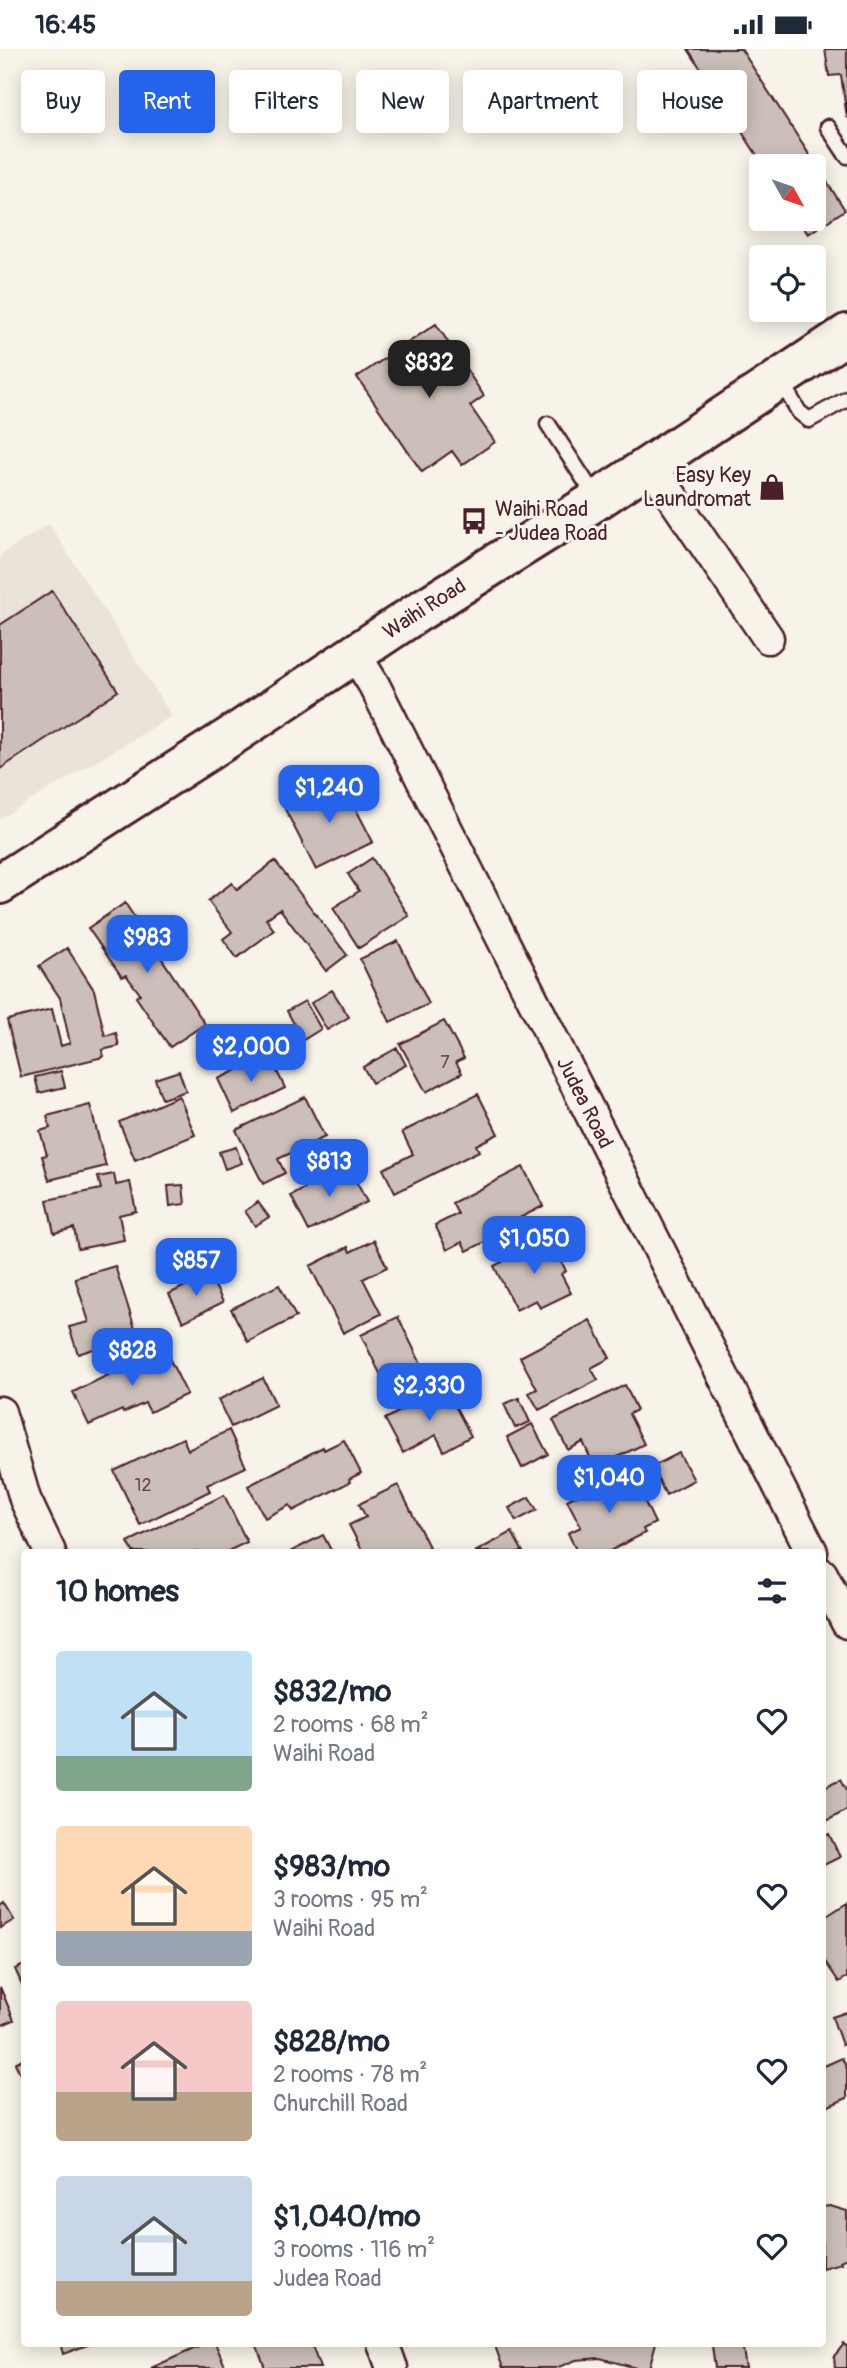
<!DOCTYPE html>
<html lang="en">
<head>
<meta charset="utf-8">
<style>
	:root { --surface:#fff; --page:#f2f2f3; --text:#1f2937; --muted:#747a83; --accent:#2563eb }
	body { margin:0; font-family:Pangolin,sans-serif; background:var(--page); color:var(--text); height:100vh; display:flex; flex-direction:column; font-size:26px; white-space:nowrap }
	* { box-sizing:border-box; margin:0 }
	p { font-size:23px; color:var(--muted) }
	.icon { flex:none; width:38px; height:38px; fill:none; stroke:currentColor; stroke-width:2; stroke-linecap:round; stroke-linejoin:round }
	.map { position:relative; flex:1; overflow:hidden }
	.sheet { position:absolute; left:21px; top:1500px; width:805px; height:798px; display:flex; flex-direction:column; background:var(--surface); border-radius:7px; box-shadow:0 4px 18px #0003 }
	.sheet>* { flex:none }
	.banner { position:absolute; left:21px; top:21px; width:805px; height:63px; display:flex; gap:14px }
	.needle { width:46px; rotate:130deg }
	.tools { position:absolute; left:749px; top:105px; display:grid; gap:14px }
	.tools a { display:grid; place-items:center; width:77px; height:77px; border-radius:7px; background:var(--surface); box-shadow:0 4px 18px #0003; font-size:35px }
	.price { position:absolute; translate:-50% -60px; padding:0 16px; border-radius:14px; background:var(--accent); color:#fff; font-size:23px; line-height:46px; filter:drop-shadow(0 2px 4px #0008) }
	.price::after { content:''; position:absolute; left:50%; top:42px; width:21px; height:16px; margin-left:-10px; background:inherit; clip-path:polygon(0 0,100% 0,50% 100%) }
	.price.active { background:#222; color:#fff }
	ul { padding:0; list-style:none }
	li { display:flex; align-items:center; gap:21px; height:175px; padding:0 35px }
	li span { display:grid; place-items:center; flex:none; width:196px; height:140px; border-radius:7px; color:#555 }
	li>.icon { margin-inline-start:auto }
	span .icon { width:84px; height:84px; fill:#fffc; stroke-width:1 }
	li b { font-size:30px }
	h2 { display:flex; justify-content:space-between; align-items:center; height:84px; padding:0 35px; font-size:30px }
	.chip { padding:0 24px; border-radius:7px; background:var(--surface); box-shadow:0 4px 18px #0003; font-size:24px; line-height:63px }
	.chip.active { background:var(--accent); color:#fff }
	.status { display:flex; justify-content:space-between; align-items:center; height:49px; padding:0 35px; background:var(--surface); direction:ltr }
	.status svg { height:19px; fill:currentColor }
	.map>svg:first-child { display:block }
	.built { fill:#eae3da }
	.building { fill:#ccbfb9; stroke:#4a1f2b; stroke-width:2 }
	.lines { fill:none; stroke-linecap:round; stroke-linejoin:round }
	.service-casing { stroke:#4a1f2b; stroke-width:19 }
	.minor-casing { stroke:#4a1f2b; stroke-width:35 }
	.secondary-casing { stroke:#4a1f2b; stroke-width:44 }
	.service { stroke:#f7f3e8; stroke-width:14 }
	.minor { stroke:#f7f3e8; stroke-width:30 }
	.secondary { stroke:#f7f3e8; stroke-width:38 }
	.labels { text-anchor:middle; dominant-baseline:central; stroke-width:6; stroke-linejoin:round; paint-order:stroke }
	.number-label { font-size:18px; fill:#6a474e }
	.poi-label { font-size:21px; fill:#4a1f2b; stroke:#f7f3e8; text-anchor:end }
	.street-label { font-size:21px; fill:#4a1f2b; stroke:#f7f3e8 }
</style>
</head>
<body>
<div class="status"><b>16:45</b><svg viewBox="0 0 49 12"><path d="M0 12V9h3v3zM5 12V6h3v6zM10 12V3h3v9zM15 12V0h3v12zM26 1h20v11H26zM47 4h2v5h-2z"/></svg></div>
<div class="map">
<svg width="847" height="2319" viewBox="0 0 847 2319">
	<rect width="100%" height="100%" fill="#f7f3e8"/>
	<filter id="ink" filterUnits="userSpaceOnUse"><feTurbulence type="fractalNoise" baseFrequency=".0143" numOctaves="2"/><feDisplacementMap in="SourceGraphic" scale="14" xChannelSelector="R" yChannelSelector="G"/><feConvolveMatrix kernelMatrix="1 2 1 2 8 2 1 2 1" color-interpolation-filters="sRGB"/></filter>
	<g filter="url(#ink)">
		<path class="built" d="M49 475 172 667 0 770V506Z"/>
		<path class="building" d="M688 0H741L845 161 808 185 798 170H814V117H764Z
			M825 0H847V69L841 26 829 27Z
			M436 275 484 347 470 357 495 393 462 416 452 402 422 423 357 328Z
			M52 542 118 642 0 720V576Z
			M341 731 373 793 316 821 285 760Z
			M372 809 409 867 359 899 333 859 359 842 348 825Z
			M275 812 347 906 326 922 280 860 266 870 274 881 237 909 223 890 232 883 208 852 232 834 237 841Z
			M125 854 205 975 170 998 136 948 140 945 126 926 122 928 88 879Z
			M398 892 429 955 390 973 360 910Z
			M67 899 94 941 105 987 116 984 119 997 102 1001 103 1008 21 1028 7 971 52 960 61 997 70 994 60 949 39 917Z
			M332 941 349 968 327 981 311 954Z
			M305 952 321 980 303 991 287 962Z
			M444 972 464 1009 456 1013 462 1024 426 1043 400 995Z
			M397 999 406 1016 372 1034 363 1018Z
			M269 1006 285 1039 234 1064 218 1030Z
			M61 1022 65 1038 39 1044 35 1028Z
			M179 1022 186 1042 162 1050 155 1030Z
			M478 1045 498 1085 476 1096 479 1102 395 1144 383 1120 413 1105 402 1083Z
			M179 1047 195 1086 135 1111 119 1073Z
			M305 1048 325 1088 278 1110 285 1124 263 1135 236 1081Z
			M90 1056 106 1117 49 1131 42 1107 47 1106 40 1082 50 1079 47 1067Z
			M236 1098 242 1114 225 1120 219 1103Z
			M348 1117 367 1153 309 1182 291 1147Z
			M523 1118 543 1157 500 1179 503 1184 467 1202 462 1193 447 1201 435 1176 458 1165 452 1154Z
			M114 1125 116 1136 130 1133 136 1162 119 1166 124 1191 78 1200 74 1179 54 1184 47 1151 101 1140 98 1128Z
			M183 1136 185 1155 170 1157 168 1137Z
			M258 1153 269 1168 255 1177 245 1162Z
			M550 1189 566 1222 561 1225 571 1244 540 1259 536 1251 516 1261 494 1217Z
			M374 1191 387 1218 363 1230 381 1265 343 1284 310 1217 348 1198 350 1203Z
			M115 1217 137 1286 78 1305 69 1278 89 1273 75 1229Z
			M209 1225 223 1253 183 1273 169 1245Z
			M279 1236 296 1268 248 1293 231 1260Z
			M398 1268 428 1329 391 1347 361 1286Z
			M590 1271 610 1309 591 1319 598 1331 539 1361 529 1344 537 1340 520 1308Z
			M164 1299 187 1345 150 1363 145 1354 123 1364 122 1361 89 1376 73 1343Z
			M263 1329 276 1356 231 1378 218 1351Z
			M625 1336 637 1361 629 1365 644 1395 595 1419 583 1393 568 1401 553 1371Z
			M445 1338 471 1387 444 1402 436 1386 403 1404 385 1370Z
			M519 1349 530 1373 515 1379 504 1355Z
			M532 1375 548 1405 522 1419 507 1388Z
			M229 1381 246 1418 207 1436 210 1442 140 1476 114 1422 183 1389 188 1401Z
			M344 1391 361 1424 349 1430 350 1433 293 1462 290 1456 265 1469 248 1437 323 1398 324 1401Z
			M679 1404 694 1431 666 1446 652 1418Z
			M629 1420 655 1474 643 1480 645 1484 608 1503H577L568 1484 581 1478 567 1451Z
			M398 1436 429 1498 419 1503H363L349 1476 366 1468 359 1455Z
			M224 1446 247 1493 226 1503H133L128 1493Z
			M529 1448 537 1461 516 1472 509 1459Z
			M512 1483 523 1503H475Z
			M323 1486 332 1503H290Z
			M841 1730 847 1741V1761L823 1774 822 1739Z
			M829 1785 840 1808 822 1817V1788Z
			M4 1854 14 1871 0 1879V1857Z
			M847 1854V1928L839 1933 822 1908V1870Z
			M24 1916V1940L15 1920Z
			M0 1938 14 1971 0 1977Z
			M847 1963V1995L842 1996 832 1968Z
			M24 2009V2033L15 2014Z
			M842 2009 847 2020V2049L822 2060V2018Z
			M830 2157 847 2162V2209L840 2212 841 2214 822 2219V2158Z
			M60 2294H93L63 2305Z
			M207 2294H215L226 2319H151Z
			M256 2294H311L320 2319H265Z
			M494 2294H656L649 2319H636L600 2309 576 2311 556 2319H503Z
			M742 2294 746 2319H715L712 2297Z
			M844 2295 847 2298V2319H835L834 2307Z"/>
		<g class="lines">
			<defs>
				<path id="service" d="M828 78 847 107
					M780 331 799 363 809 371 847 350
					M548 375 597 450"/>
				<g id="minor">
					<path d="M650 415 768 589"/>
					<path id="s1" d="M355 605 374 636 812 1503"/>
					<path d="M0 1363 25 1450 50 1503"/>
					<path d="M822 1525 847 1574"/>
					<path d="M383 2294 392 2319"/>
				</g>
				<g id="secondary">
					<path id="s2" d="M0 835 239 682 418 563 597 451 847 285"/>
				</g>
			</defs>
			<use href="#service" class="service-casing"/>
			<use href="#minor" class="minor-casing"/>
			<use href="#secondary" class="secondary-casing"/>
			<use href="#service" class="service"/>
			<use href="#minor" class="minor"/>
			<use href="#secondary" class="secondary"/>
		</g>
	</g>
	<defs>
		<symbol id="shop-bare" viewBox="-9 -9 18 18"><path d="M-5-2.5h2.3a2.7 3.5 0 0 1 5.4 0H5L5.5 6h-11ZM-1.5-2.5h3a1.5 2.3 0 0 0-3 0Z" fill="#4a1f2b" stroke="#f7f3e8" stroke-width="2.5" paint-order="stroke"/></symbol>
		<symbol id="bus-bare" viewBox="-9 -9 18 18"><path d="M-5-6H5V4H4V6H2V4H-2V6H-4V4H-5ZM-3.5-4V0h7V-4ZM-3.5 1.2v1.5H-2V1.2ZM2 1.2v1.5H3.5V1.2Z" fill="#4a1f2b" stroke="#f7f3e8" stroke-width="2.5" paint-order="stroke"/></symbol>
	</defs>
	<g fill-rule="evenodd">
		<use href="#shop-bare" x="753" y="419" width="38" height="38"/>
		<use href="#bus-bare" x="455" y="453" width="38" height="38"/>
	</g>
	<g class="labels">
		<g class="number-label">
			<text x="445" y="1013">7</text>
			<text x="143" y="1436">12</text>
		</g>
		<g class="poi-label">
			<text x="751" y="426">Easy Key<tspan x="751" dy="24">Laundromat</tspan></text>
			<text x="495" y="460" text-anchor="start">Waihi Road<tspan x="495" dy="24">- Judea Road</tspan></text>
		</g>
		<g class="street-label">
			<text stroke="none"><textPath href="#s2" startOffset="506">Waihi Road</textPath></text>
			<text stroke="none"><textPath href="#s1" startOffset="504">Judea Road</textPath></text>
		</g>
	</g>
</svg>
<div class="tools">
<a><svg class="needle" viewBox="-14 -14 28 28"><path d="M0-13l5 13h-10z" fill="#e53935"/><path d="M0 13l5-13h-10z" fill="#747a83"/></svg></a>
<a><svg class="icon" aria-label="locate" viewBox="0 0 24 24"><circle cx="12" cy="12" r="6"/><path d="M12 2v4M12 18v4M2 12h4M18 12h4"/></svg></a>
</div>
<b class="price active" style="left:429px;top:351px">$832</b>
<b class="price" style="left:329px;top:776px">$1,240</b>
<b class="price" style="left:147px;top:926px">$983</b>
<b class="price" style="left:251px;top:1035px">$2,000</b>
<b class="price" style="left:329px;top:1150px">$813</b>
<b class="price" style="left:534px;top:1227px">$1,050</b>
<b class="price" style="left:196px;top:1249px">$857</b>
<b class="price" style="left:132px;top:1339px">$828</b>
<b class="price" style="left:429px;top:1374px">$2,330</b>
<b class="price" style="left:609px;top:1466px">$1,040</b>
<div class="banner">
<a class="chip">Buy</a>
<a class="chip active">Rent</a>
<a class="chip">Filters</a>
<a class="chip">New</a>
<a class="chip">Apartment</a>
<a class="chip">House</a>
</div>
<section class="sheet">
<h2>10 homes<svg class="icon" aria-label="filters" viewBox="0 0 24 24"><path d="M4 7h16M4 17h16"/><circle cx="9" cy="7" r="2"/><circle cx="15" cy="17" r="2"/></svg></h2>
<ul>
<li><span style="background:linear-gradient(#bfe0f5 75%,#7fa58c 0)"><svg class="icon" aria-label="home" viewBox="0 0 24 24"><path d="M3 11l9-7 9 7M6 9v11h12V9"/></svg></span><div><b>$832/mo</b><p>2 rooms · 68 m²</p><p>Waihi Road</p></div><svg class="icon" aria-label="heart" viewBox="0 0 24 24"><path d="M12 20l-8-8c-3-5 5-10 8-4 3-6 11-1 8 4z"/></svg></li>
<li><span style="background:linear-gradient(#ffd9b3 75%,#9aa5b1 0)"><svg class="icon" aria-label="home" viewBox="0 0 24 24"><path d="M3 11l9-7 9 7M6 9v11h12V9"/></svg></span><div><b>$983/mo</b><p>3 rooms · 95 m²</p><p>Waihi Road</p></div><svg class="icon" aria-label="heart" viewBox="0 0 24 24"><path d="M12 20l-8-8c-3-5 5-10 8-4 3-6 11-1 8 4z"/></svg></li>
<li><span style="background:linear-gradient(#f6c9c9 65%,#b9a48a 0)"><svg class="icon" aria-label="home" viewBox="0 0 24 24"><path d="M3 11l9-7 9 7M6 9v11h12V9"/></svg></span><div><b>$828/mo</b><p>2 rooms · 78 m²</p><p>Churchill Road</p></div><svg class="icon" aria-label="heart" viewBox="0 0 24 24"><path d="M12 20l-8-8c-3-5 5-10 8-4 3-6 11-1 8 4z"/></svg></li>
<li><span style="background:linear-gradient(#c9d6e8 75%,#b9a48a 0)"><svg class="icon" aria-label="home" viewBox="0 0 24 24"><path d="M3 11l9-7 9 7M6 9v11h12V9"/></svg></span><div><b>$1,040/mo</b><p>3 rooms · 116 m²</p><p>Judea Road</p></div><svg class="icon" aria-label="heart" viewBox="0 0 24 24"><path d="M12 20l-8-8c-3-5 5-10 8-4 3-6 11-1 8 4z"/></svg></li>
</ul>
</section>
</div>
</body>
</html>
